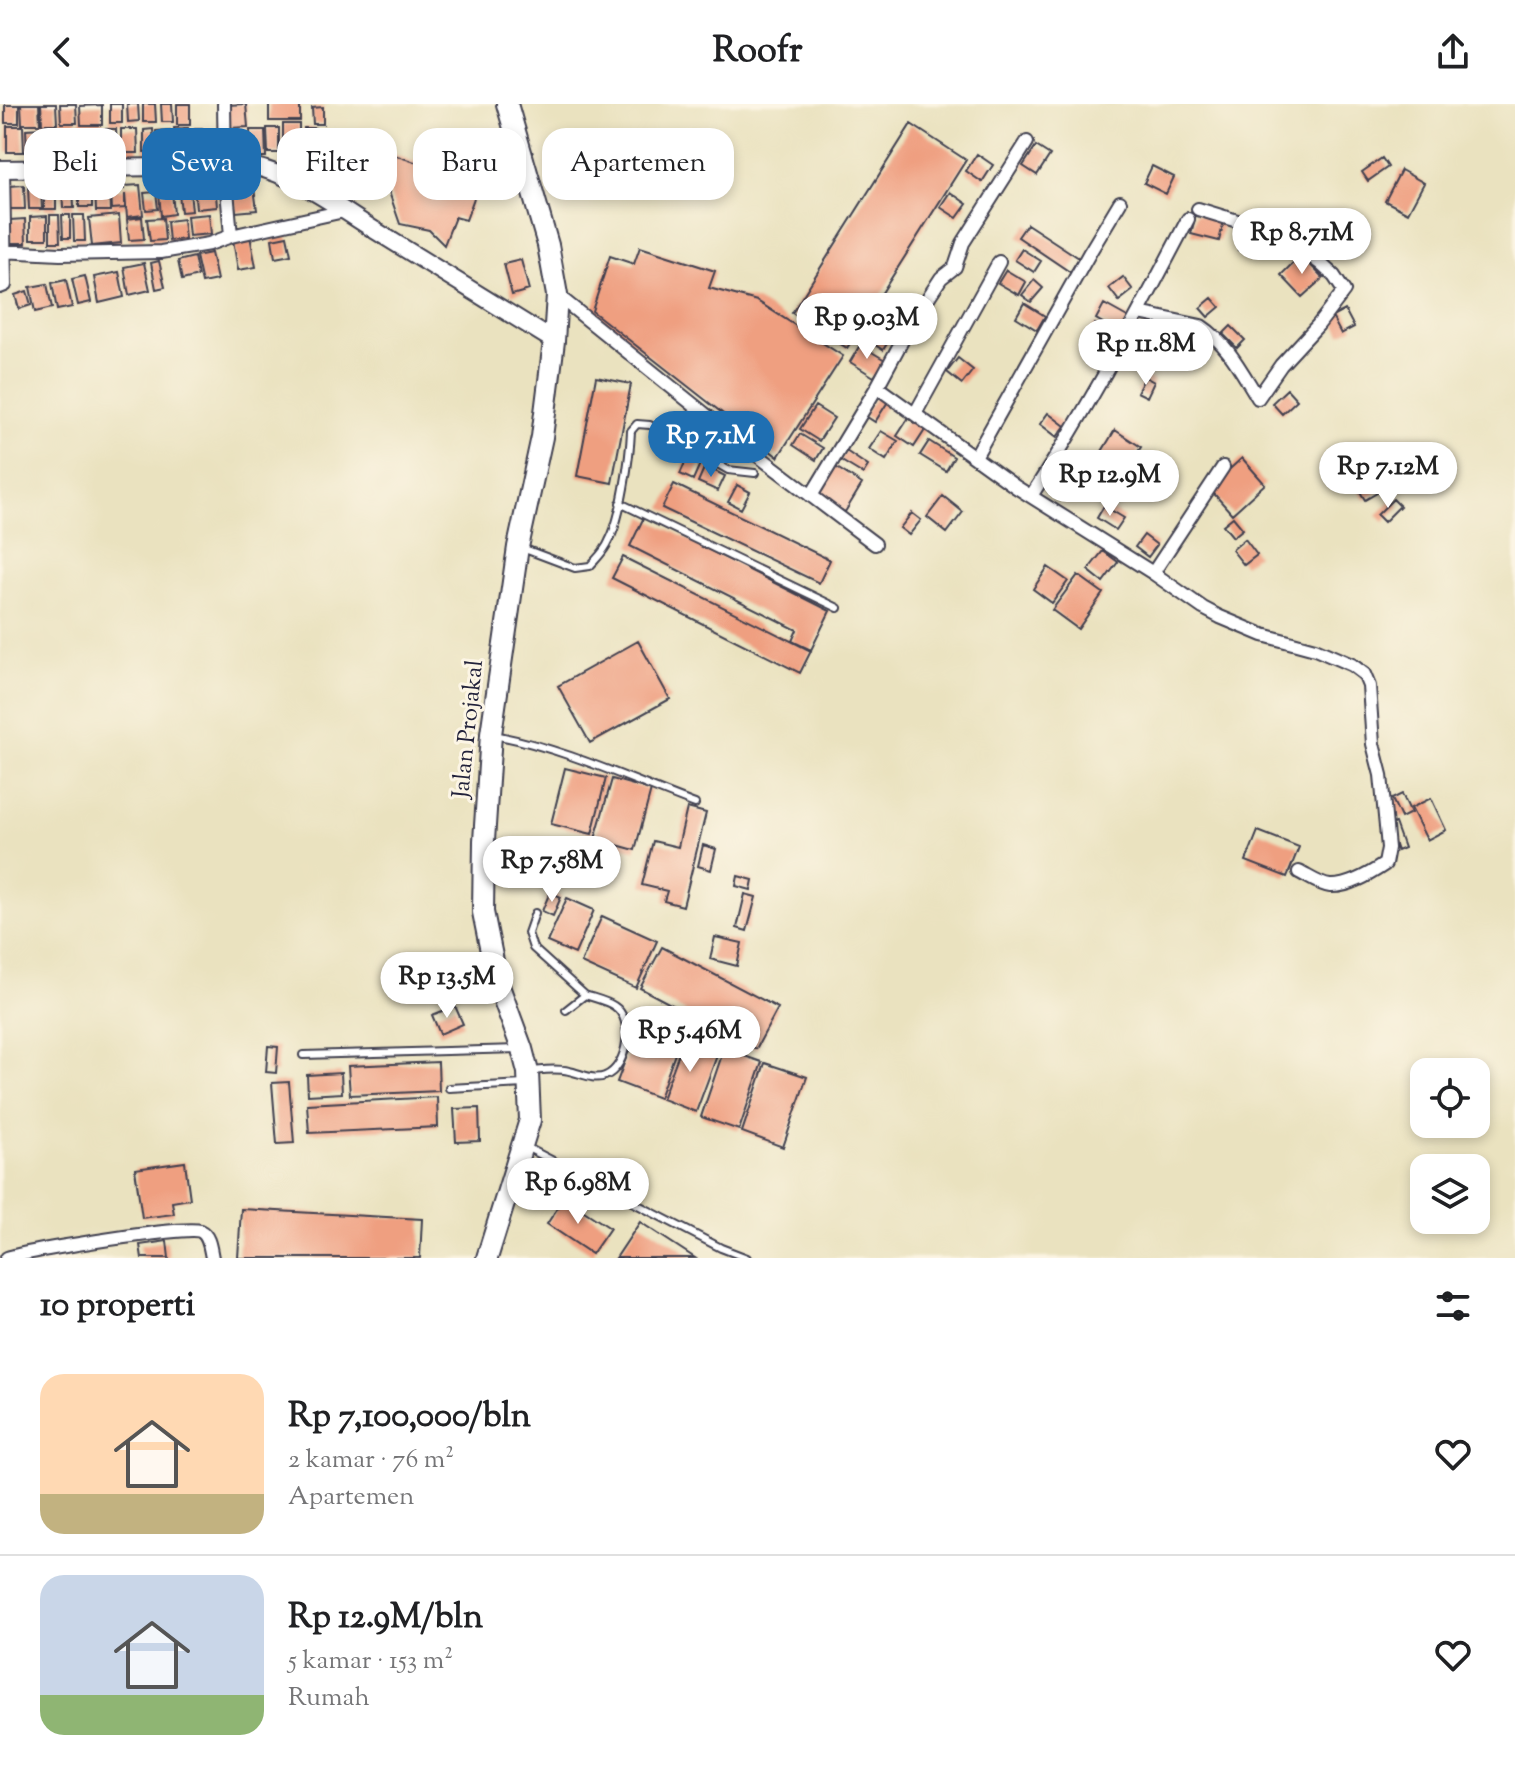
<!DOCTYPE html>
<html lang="id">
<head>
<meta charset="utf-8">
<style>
	:root { --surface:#fff; --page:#f6f6f6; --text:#202124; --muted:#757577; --line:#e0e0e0; --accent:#1f6fb2 }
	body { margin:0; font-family:"Sorts Mill Goudy",serif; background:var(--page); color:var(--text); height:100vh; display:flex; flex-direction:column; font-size:30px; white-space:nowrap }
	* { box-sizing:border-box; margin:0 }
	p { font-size:26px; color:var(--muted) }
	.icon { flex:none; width:44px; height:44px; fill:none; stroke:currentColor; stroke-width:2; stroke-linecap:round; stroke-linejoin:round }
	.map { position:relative; height:1154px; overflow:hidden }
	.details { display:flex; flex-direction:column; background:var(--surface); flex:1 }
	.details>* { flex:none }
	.hud { position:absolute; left:24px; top:24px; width:800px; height:72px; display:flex; gap:16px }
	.fabs { position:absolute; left:1410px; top:954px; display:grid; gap:16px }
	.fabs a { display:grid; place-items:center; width:80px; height:80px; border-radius:16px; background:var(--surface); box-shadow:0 4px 12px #0003; font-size:40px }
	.price { position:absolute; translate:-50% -68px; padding:0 18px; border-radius:28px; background:#fff; color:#222; font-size:26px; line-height:52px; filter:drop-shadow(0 2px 4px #0008) }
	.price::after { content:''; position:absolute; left:50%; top:48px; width:24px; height:18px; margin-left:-12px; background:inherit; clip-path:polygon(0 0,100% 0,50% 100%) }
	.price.on { background:var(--accent); color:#fff }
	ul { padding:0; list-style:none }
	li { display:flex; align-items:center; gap:24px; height:200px; padding:0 40px }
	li+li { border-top:2px solid var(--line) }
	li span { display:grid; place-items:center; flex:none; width:224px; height:160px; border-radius:24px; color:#555 }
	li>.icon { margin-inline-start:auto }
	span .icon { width:96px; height:96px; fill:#fffc; stroke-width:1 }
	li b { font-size:34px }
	h2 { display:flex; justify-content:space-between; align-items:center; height:96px; padding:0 40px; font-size:34px }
	.tag { padding:0 28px; border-radius:24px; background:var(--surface); box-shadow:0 4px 12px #0003; font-size:28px; line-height:72px }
	.tag.on { background:var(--accent); color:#fff }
	header { display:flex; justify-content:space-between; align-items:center; height:104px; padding:0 40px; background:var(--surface); font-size:36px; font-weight:700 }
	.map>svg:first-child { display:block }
	.building { fill:#ef9f80 }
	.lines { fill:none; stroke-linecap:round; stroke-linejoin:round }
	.service-casing { stroke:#403f4f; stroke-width:10 }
	.minor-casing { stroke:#403f4f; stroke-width:16 }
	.tertiary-casing { stroke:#403f4f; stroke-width:20 }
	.primary-casing { stroke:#403f4f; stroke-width:24 }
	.service { stroke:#fff; stroke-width:6 }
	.minor { stroke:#fff; stroke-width:12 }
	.tertiary { stroke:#fff; stroke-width:16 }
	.primary { stroke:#fff; stroke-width:20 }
	.labels { text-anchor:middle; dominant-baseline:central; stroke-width:6; stroke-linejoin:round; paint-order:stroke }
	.street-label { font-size:24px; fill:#22223b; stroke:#fcf5e5 }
</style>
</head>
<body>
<header><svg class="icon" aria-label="back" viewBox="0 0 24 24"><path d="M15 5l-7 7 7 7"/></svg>Roofr<svg class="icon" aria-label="share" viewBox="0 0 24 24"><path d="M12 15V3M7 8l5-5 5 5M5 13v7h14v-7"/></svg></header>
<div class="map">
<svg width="1515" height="1154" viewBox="0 0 1515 1154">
	<rect width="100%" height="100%" fill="#fcf5e5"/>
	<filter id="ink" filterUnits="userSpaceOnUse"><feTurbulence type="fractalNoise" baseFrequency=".0125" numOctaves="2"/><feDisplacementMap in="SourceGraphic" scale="16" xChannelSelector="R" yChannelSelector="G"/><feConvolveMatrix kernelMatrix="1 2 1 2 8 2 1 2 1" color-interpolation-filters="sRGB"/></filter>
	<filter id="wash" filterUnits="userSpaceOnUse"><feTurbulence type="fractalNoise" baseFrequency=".006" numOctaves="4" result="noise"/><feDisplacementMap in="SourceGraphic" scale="32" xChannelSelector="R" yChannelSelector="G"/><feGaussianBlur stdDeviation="1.8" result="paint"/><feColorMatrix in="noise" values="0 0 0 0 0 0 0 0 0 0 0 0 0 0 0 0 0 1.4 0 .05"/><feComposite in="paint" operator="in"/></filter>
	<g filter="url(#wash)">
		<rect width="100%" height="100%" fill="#eae2bf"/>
		<g id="blocks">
			<path class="building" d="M21 0H39L40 20H22Z
				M41 0H56L57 20H42Z
				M60 0H76L77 19H61Z
				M110 0H122V19H110Z
				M127 0H138L139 17 128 18Z
				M143 0H155L156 18H143Z
				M161 0H172L173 18H162Z
				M177 0H190V21H177Z
				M246 0 248 23 229 24 227 1Z
				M269 0H300V17H269Z
				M5 1H19V19H5Z
				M102 1V21H81L80 2Z
				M323 3V20H313L312 4Z
				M283 20H299V44H283Z
				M911 20 966 56 847 244 792 209Z
				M7 22H23L24 48H7Z
				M60 23V46L27 47 26 25Z
				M174 24H188L189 50 175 51Z
				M267 24H279V49H268Z
				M304 24H315L316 55H306Z
				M64 25H77V47H65Z
				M81 25H98V45H82Z
				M103 25H116L117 49 103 50Z
				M121 25H137L138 49H121Z
				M153 25 154 48H144V26Z
				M195 25H212V51H196Z
				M170 26V48L157 49 156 27Z
				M250 26H265L266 53H251Z
				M336 27 337 49 322 50 321 28Z
				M1036 42 1050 51 1037 71 1023 62Z
				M374 44 479 80 466 116 455 113 444 141 429 126 400 120Z
				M977 50 993 61 982 78 966 67Z
				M1382 54 1388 63 1368 77 1362 68Z
				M1152 62 1174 73 1166 90 1144 79Z
				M1401 66 1424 79 1408 109 1385 97Z
				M215 79 217 103 196 105 194 81Z
				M62 80H73L74 104H63Z
				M24 81 25 105H9L8 82Z
				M140 81 143 111 127 113 125 90V104L112 105 111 86 124 85V82Z
				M28 83H41L42 105H29Z
				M79 83H92V103H79Z
				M95 83H109L110 107H96Z
				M254 84 257 106 236 108 233 87Z
				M56 86V105H44V87Z
				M172 87 174 110 161 112 159 88Z
				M156 88 158 105 146 106 144 89Z
				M190 88 192 107 181 108 179 89Z
				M950 88 967 100 957 114 940 103Z
				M209 110 211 130 189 132 187 112Z
				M1196 110 1224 117 1219 137 1191 130Z
				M50 111H59L60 138H50Z
				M62 111H70V134H63Z
				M73 111H84L85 137H74Z
				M119 111 121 139 92 142 89 114Z
				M47 112V135H30V113Z
				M142 113 144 135 129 136 127 115Z
				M163 114 165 136 150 137 147 115Z
				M25 115 26 139H11L10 116Z
				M183 115 185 135 169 137 167 117Z
				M1027 120 1079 154 1070 168 1018 133Z
				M1241 128 1263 131 1260 150 1238 146Z
				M1311 128 1328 133 1324 146 1308 141Z
				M250 132 256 163 238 166 233 136Z
				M287 132 291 151 275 154 272 135Z
				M640 143 715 167 709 184 757 197 843 252 778 353 592 207 610 152 634 160Z
				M1022 145 1041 157 1034 168 1015 156Z
				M211 149 217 176 202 179 196 152Z
				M1301 151 1323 174 1302 193 1281 171Z
				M194 153 198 172 182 176 178 157Z
				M521 156 529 186 512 191 504 160Z
				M159 157 165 183 156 185 151 159Z
				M144 159 150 186 129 191 124 163Z
				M1006 166 1026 178 1019 191 998 179Z
				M119 168 124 193 99 199 94 173Z
				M85 172 91 198 78 201 72 175Z
				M1123 173 1133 186 1119 197 1109 184Z
				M66 176 72 203 57 206 52 179Z
				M1034 176 1043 184 1031 198 1022 191Z
				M47 180 52 204 35 208 30 183Z
				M27 187 31 201 19 205 15 191Z
				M1212 194 1220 203 1208 213 1200 204Z
				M1024 199 1045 212 1037 226 1016 213Z
				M1104 200 1131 215 1122 230 1096 215Z
				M1345 206 1354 223 1341 230 1332 213Z
				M1095 220 1117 232 1110 245 1088 233Z
				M874 222 891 233 883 246 866 235Z
				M1231 222 1245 236 1237 244 1223 230Z
				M1180 224 1191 232 1181 246 1170 238Z
				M860 241 885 256 874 273 850 258Z
				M958 254 973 266 962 280 947 268Z
				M596 273 631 280 612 379 577 372Z
				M1145 273 1154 278 1147 293 1137 288Z
				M1287 285 1297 296 1282 310 1272 299Z
				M878 290 889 296 875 318 864 311Z
				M815 302 834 314 819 337 800 325Z
				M1048 309 1065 322 1057 333 1040 320Z
				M910 312 927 323 914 343 897 332Z
				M1115 326 1141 343 1124 370 1098 354Z
				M881 327 898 337 886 356 869 345Z
				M800 330 823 344 816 356 793 341Z
				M929 337 954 353 946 367 920 351Z
				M846 347 868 362 863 370 840 356Z
				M687 354 700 360 693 376 680 370Z
				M1242 354 1265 380 1232 410 1209 384Z
				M1392 356 1403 367 1390 381 1378 370Z
				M705 362 725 372 718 387 698 378Z
				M834 362 862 380 845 408 817 391Z
				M1367 374 1377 389 1365 396 1356 381Z
				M674 380 830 456 819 479 662 404Z
				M737 381 750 388 741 405 728 398Z
				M943 392 963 408 947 429 927 413Z
				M1393 395 1400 402 1384 418 1377 411Z
				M1104 402 1124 414 1116 426 1097 414Z
				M912 409 921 416 909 431 900 424Z
				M644 413 830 507 811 546 792 537 797 526 630 442Z
				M1233 413 1243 425 1233 433 1223 421Z
				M1144 431 1157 441 1148 453 1135 443Z
				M1245 435 1257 451 1244 461 1232 446Z
				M1103 447 1118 458 1103 478 1088 466Z
				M623 453 811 547 800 569 612 474Z
				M1048 463 1068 477 1052 499 1033 485Z
				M1078 471 1103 489 1078 525 1052 506Z
				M638 537 670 595 590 639 558 582Z
				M565 664 606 674 592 730 551 720Z
				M612 675 651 686 635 746 595 735Z
				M1402 690 1411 709 1401 714 1392 695Z
				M1431 694 1446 726 1427 736 1411 704Z
				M687 704 706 709 683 802 664 797 667 787 642 781 653 737 678 743Z
				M1395 719 1404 744 1397 747 1388 721Z
				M1258 727 1299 743 1287 773 1246 757Z
				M703 741 716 745 711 766 698 762Z
				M738 772 753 776 751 786 736 782Z
				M550 788 561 793 553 812 542 807Z
				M745 790 756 793 747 827 737 824Z
				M567 794 594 806 575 850 547 838Z
				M602 812 657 837 636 884 581 859Z
				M715 833 742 839 737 862 710 855Z
				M662 843 778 904 756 945 640 884Z
				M455 902 463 920 440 930 432 911Z
				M636 928 677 944 659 994 617 978Z
				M685 933 719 946 696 1008 662 995Z
				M268 942 278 943 276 969 266 968Z
				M724 945 762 958 739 1026 701 1013Z
				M438 958 439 987 350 991 348 962Z
				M765 959 807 973 783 1043 742 1028Z
				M341 969 342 989 308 991 307 971Z
				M289 978 294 1039 277 1040 272 979Z
				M437 993 438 1023 309 1029 307 1000Z
				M479 1004 480 1037 456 1038 454 1005Z
				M185 1058 190 1095 172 1098 174 1110 142 1114 135 1065Z
				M564 1094 610 1124 592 1150 547 1120Z
				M241 1105 422 1115 420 1154H238Z
				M640 1118 695 1154H616Z
				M167 1137 169 1154H142L140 1141Z"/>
		</g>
	</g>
	<g filter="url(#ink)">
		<use href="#blocks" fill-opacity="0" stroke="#403f4f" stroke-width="2"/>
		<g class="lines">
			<defs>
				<path id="service" d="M620 399 838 504
					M522 444 575 464 590 462C597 454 605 447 609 437 621 415 630 353 631 327L637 320 650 321 728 366 755 369
					M494 631C563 644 629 675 695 700
					M535 809 528 829 533 844 585 891
					M303 951 519 945
					M531 967C544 966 556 964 569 967 580 969 594 977 605 972 628 963 635 915 614 902 607 897 594 894 585 891L566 906
					M449 984 525 980
					M526 1043 721 1144 747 1154"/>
				<path id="minor" d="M224 0 225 63 231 132
					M0 147 60 150 161 148 209 140 231 132 344 107
					M0 183 5 181 3 65
					M557 191 736 335 875 440
					M1139 209 1201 222C1228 240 1241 267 1258 294L1281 261 1318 221 1344 187 1334 172 1321 160 1280 130 1198 105
					M877 283 1016 383 1153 469 1203 504 1220 513 1263 531 1315 545 1352 561 1364 570 1369 582 1373 640 1381 671 1388 744 1385 760C1370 770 1349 783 1330 782 1320 781 1309 773 1299 768
					M915 310 999 158
					M975 353 1090 148 1120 98
					M811 392 877 283 911 220 941 174 955 163 963 139 1027 38
					M1031 392C1089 303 1139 209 1188 115
					M1153 469 1223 363
					M7 1154C28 1147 186 1121 200 1127 209 1131 210 1144 212 1154"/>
				<path id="tertiary" d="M0 65 252 62C295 71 339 104 376 127 435 164 495 200 554 237"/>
				<path id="primary" d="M487 1154 530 1016 528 968 522 945 497 877 483 808 484 737 491 630 518 443 542 333 554 237 557 191 548 141 507 0"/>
			</defs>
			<use href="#service" class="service-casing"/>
			<use href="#minor" class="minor-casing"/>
			<use href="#tertiary" class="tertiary-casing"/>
			<use href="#primary" class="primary-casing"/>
			<use href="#service" class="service"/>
			<use href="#minor" class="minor"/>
			<use href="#tertiary" class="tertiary"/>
			<use href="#primary" class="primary"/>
		</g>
	</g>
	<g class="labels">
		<g class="street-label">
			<text transform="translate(469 625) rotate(-84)">Jalan Projakal</text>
		</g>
	</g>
</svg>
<div class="fabs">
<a><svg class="icon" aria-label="locate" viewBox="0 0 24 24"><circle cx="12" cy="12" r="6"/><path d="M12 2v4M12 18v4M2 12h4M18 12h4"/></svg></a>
<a><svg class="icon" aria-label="layers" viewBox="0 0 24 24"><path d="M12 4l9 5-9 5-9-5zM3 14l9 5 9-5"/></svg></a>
</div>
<b class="price" style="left:1302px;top:172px">Rp 8.71M</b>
<b class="price" style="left:867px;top:257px">Rp 9.03M</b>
<b class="price" style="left:1146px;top:283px">Rp 11.8M</b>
<b class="price on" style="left:711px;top:375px">Rp 7.1M</b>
<b class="price" style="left:1388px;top:406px">Rp 7.12M</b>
<b class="price" style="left:1110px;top:414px">Rp 12.9M</b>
<b class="price" style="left:552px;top:800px">Rp 7.58M</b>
<b class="price" style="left:447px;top:916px">Rp 13.5M</b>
<b class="price" style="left:690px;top:970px">Rp 5.46M</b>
<b class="price" style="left:578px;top:1122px">Rp 6.98M</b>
<div class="hud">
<a class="tag">Beli</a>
<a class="tag on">Sewa</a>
<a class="tag">Filter</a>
<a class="tag">Baru</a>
<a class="tag">Apartemen</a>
</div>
</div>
<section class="details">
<h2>10 properti<svg class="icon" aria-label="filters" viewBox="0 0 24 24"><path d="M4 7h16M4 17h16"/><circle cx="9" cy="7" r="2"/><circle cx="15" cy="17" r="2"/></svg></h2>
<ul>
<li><span style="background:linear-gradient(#ffd9b3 75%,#c2b280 0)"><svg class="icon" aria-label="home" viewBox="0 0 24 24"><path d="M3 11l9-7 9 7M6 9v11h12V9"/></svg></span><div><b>Rp 7,100,000/bln</b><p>2 kamar · 76 m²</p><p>Apartemen</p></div><svg class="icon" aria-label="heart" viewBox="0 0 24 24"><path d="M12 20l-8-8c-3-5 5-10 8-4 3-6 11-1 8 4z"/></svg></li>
<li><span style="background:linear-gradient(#c9d6e8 75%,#8fb573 0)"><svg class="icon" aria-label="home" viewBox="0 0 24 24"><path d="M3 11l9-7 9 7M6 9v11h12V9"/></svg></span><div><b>Rp 12.9M/bln</b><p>5 kamar · 153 m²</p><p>Rumah</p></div><svg class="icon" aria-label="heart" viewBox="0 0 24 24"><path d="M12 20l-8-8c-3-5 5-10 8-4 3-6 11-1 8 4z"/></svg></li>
</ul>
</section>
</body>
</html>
